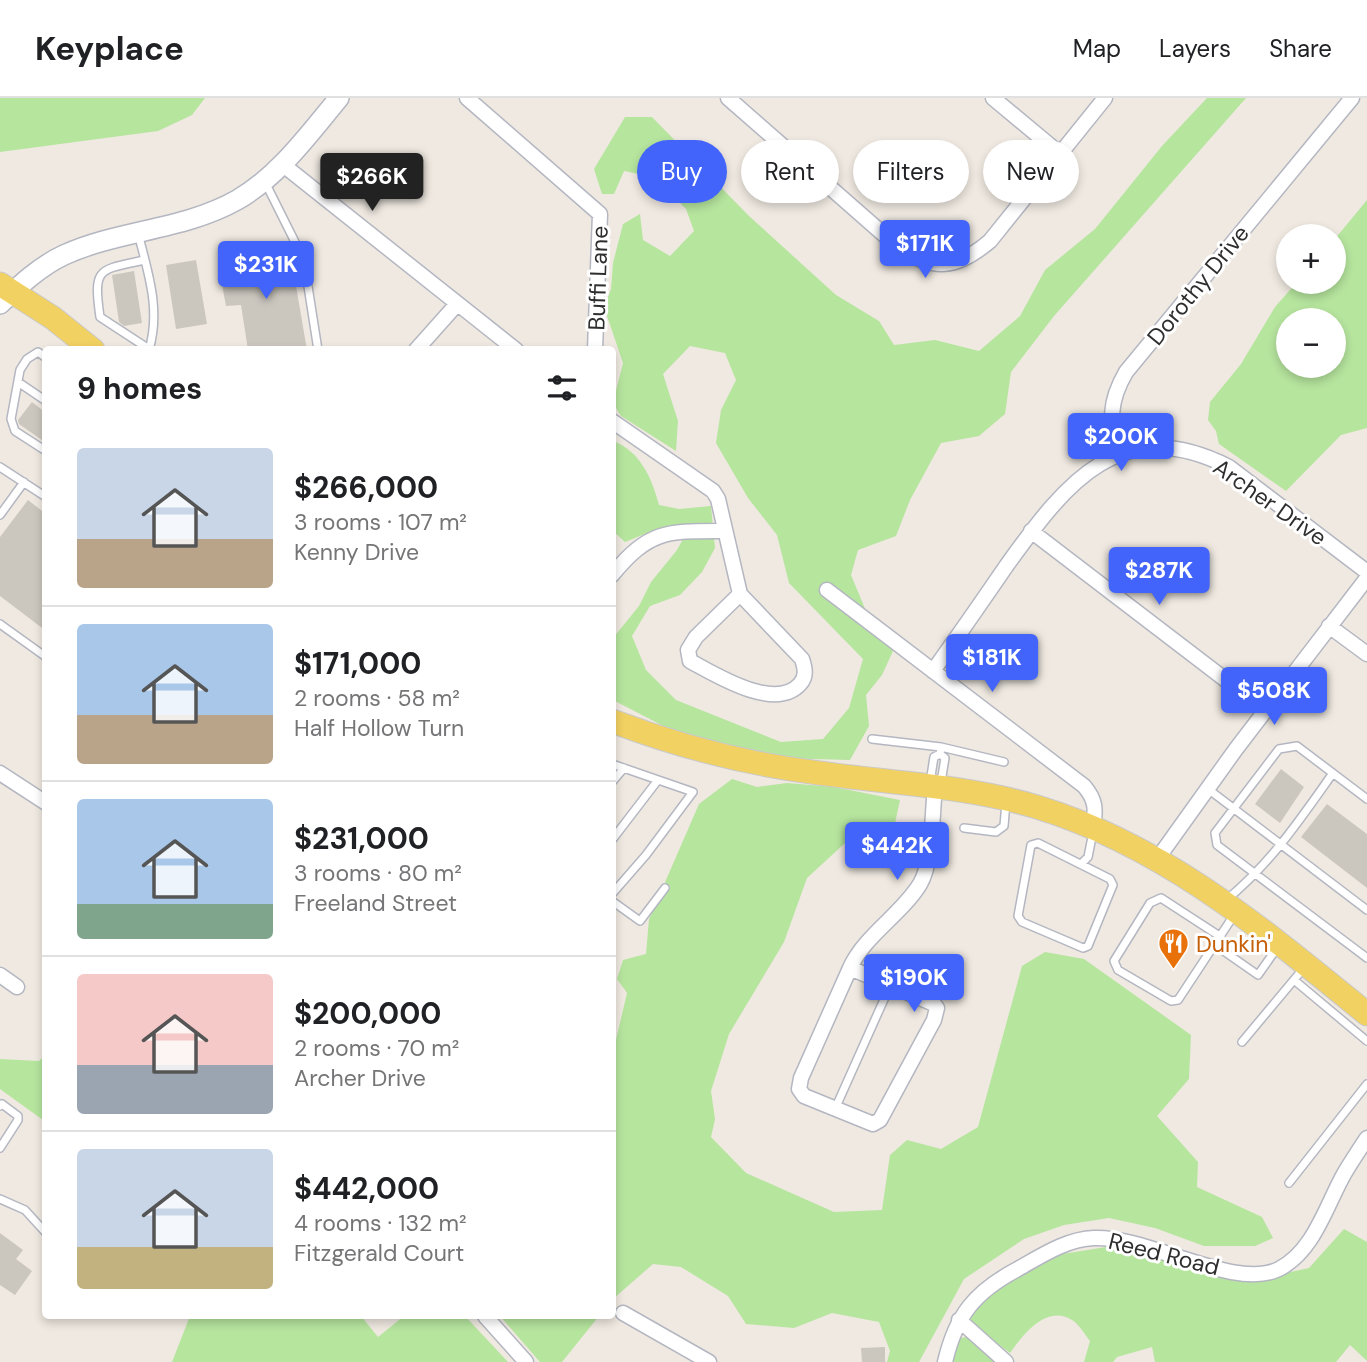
<!DOCTYPE html>
<html lang="en">
<head>
<meta charset="utf-8">
<style>
	:root { --surface:#fff; --page:#f2f2f2; --text:#202124; --muted:#757577; --line:#e0e0e0; --accent:#4264fb }
	body { margin:0; font-family:"DM Sans",sans-serif; background:var(--page); color:var(--text); height:100vh; display:flex; flex-direction:column; font-size:26px; white-space:nowrap }
	* { box-sizing:border-box; margin:0 }
	p { font-size:23px; color:var(--muted) }
	.icon { flex:none; width:38px; height:38px; fill:none; stroke:currentColor; stroke-width:2; stroke-linecap:round; stroke-linejoin:round }
	.map { position:relative; flex:1; overflow:hidden }
	.side { position:absolute; left:42px; top:248px; width:574px; height:973px; display:flex; flex-direction:column; background:var(--surface); border-radius:7px; box-shadow:0 4px 10px #0003 }
	.side>* { flex:none }
	.hud { position:absolute; left:637px; top:42px; width:625px; height:63px; display:flex; gap:14px }
	.tools { position:absolute; left:1276px; top:126px; display:grid; gap:14px }
	.tools a { display:grid; place-items:center; width:70px; height:70px; border-radius:50%; background:var(--surface); box-shadow:0 4px 10px #0003; font-size:35px }
	.price { position:absolute; translate:-50% -60px; padding:0 16px; border-radius:7px; background:var(--accent); color:#fff; font-size:23px; line-height:46px; filter:drop-shadow(0 2px 4px #0008) }
	.price::after { content:''; position:absolute; left:50%; top:42px; width:21px; height:16px; margin-left:-10px; background:inherit; clip-path:polygon(0 0,100% 0,50% 100%) }
	.price.active { background:#222; color:#fff }
	ul { padding:0; list-style:none }
	li { display:flex; align-items:center; gap:21px; height:175px; padding:0 35px }
	li+li { border-top:2px solid var(--line) }
	li span { display:grid; place-items:center; flex:none; width:196px; height:140px; border-radius:7px; color:#555 }
	li>.icon { margin-inline-start:auto }
	span .icon { width:84px; height:84px; fill:#fffc; stroke-width:1 }
	li b { font-size:30px }
	h2 { display:flex; justify-content:space-between; align-items:center; height:84px; padding:0 35px; font-size:30px }
	.tag { padding:0 24px; border-radius:32px; background:var(--surface); box-shadow:0 4px 10px #0003; font-size:24px; line-height:63px }
	.tag.active { background:var(--accent); color:#fff }
	header { display:flex; align-items:center; gap:42px; box-sizing:border-box; height:98px; padding:0 35px; background:var(--surface); border-bottom:2px solid var(--line) }
	header strong { font-size:33px }
	nav { display:flex; gap:38px; margin-inline-start:auto; font-size:24px }
	.map>svg:first-child { display:block }
	.green { fill:#b6e59e; fill-rule:evenodd }
	.building { fill:#cbc7bf }
	.lines { fill:none; stroke-linecap:round; stroke-linejoin:round }
	.service-casing { stroke:#b4b7c1; stroke-width:10 }
	.minor-casing { stroke:#b4b7c1; stroke-width:17 }
	.secondary-casing { stroke:#b4b7c1; stroke-width:22 }
	.primary-casing { stroke:#c9c9c9; stroke-width:25 }
	.service { stroke:#fff; stroke-width:7 }
	.minor { stroke:#fff; stroke-width:14 }
	.secondary { stroke:#fff; stroke-width:19 }
	.primary { stroke:#f2d163; stroke-width:23 }
	.labels { text-anchor:middle; dominant-baseline:central; stroke-width:6; stroke-linejoin:round; paint-order:stroke }
	.street-label { font-size:23px; fill:#2e2e2e; stroke:#fff }
	.food-label { font-size:23px; fill:#c56008; stroke:#fff; text-anchor:start }
</style>
</head>
<body>
<header>
<strong>Keyplace</strong>
<nav><a>Map</a><a>Layers</a><a>Share</a></nav>
</header>
<div class="map">
<svg width="1367" height="1264" viewBox="0 0 1367 1264">
	<rect width="100%" height="100%" fill="#efe9e1"/>
	<path class="green" d="M0 0H205L192 17 158 33 0 54Z
		M1207 0H1246L1054 218 1011 274 1005 316 979 338 941 345 910 402 896 438 858 452 851 477 866 513 893 553 882 577 866 597 869 628 850 662 778 660 671 632 613 602V540L639 508 651 484 677 452 689 430 657 431 625 444 613 433V343C640 353 652 380 659 407L679 411 711 408 715 450 702 474 680 497 650 508 632 538 646 572 676 602 781 644 823 641 849 610 863 561 789 485 777 437 748 400 716 345 721 312 736 282 725 255 690 248 663 276 678 323 676 353 621 318 613 305 623 265 604 209 611 191 613 165 623 126 640 116 643 142 670 158 694 133 686 111 654 79 624 73 614 96H602L594 71 625 19H652L749 118 836 197 879 223 894 247 935 242 979 253 1020 218 1045 172 1095 131 1162 48Z
		M1367 102V330L1341 337 1286 393 1219 346 1216 333 1208 322 1210 304 1241 266 1275 209 1297 184H1334V142ZM1288 222H1334V268H1288Z
		M732 681 757 689 787 685 834 689 900 702 894 730 844 746 807 780 784 844 729 936 711 993 715 1021 711 1039 746 1075 834 1114 882 1112 890 1057 907 1042 941 1051 978 1029 1022 868 1045 854 1084 861 1191 937 1189 981 1157 1018 1198 1064 1197 1089 1262 1119 1273 1140 1255 1148H1204L1155 1130 1109 1120 1064 1127 1024 1141 964 1181 919 1264H887L890 1253 879 1224 832 1215 794 1230 746 1226 728 1198 681 1169 653 1166 613 1201 612 959 627 895 617 881 623 862 646 856 649 821 699 706Z
		M45 957V1027L43 1022 0 991V961L39 963Z
		M1344 1131 1367 1144V1263L1350 1247 1336 1264H1155L1152 1249 1117 1259 1113 1264H1084L1090 1243C1085 1237 1079 1226 1072 1222 1046 1206 1023 1237 1010 1255L975 1229 968 1220 982 1201 1056 1157 1106 1149 1254 1182 1309 1170Z
		M190 1218H361L378 1239 404 1218H465L508 1264H172Z
		M500 1218H599L562 1264H540Z
		M966 1239 995 1264H952L960 1240Z"/>
	<path class="building" d="M290 153 307 252H248L241 207 226 208 218 165Z
		M196 162 207 226 176 231 166 167Z
		M134 173 142 225 124 228 119 224 112 177Z
		M32 304 46 315V345L19 326 18 322Z
		M28 402 46 416V533L0 498V439Z
		M1281 671 1304 689 1280 725 1255 706Z
		M1327 706 1367 736V790L1301 739Z
		M0 1135 23 1152 16 1161 32 1173 15 1197 0 1187Z
		M885 1249V1264H862L861 1250Z"/>
	<g class="lines">
		<defs>
			<path id="service" d="M265 84 297 148 307 182 318 252
				M138 135C148 175 161 211 149 252
				M145 162C98 172 93 169 100 219L149 251
				M46 260 38 254 27 261 20 272 11 321 15 333 46 353
				M18 284 46 303
				M0 369 46 399
				M0 417 24 384
				M0 526 46 559
				M872 641 941 649 940 656 945 660 942 678 936 685
				M941 649 1004 664
				M612 666 693 694 646 757 612 796
				M936 682 931 678 934 659 940 656
				M612 684 624 670
				M1208 691 1367 812
				M1367 701 1297 648 1279 651 1215 735 1217 747 1367 860
				M964 730 996 734 1004 728 1006 704
				M612 742 658 682
				M1038 745 1110 781 1113 787 1088 848 1083 850 1022 824 1018 818 1031 747Z
				M1082 765 1088 759 1093 734
				M612 803 640 823 665 790
				M1225 803C1271 765 1299 723 1333 675
				M1221 839 1161 800 1150 805 1114 863 1118 872 1171 903 1178 902 1234 817
				M1215 847 1258 877 1277 850
				M1294 882 1367 943
				M1242 944 1303 871
				M0 1008 2 1006 18 1018V1022L0 1050
				M835 1011 890 888
				M1289 1085 1367 986
				M0 1101 25 1112 46 1135"/>
			<path id="minor" d="M467 0 600 116 595 252
				M728 0 898 149C934 174 957 171 990 143L1105 0
				M993 0 1059 55
				M282 66 516 252
				M416 252 457 206
				M612 323 713 393 718 401 740 496
				M1118 357C1110 323 1108 305 1126 274L1352 0
				M1031 433 1265 612
				M612 477C650 431 668 433 725 433
				M827 492 1084 688C1096 702 1096 711 1093 730
				M740 496 802 561C805 570 807 578 800 586 775 614 716 577 690 563L688 552 696 539Z
				M1329 528 1367 556
				M933 573C958 538 983 502 1007 467 1066 385 1120 314 1229 369L1367 474
				M0 675 46 705
				M1158 760 1236 651 1367 480
				M850 870 934 906 937 910 934 922 880 1022 873 1026 804 998 799 991 801 980Z
				M850 870C865 837 901 817 920 786 933 764 932 716 935 689
				M0 877 17 889
				M623 1215 709 1264
				M485 1218 526 1264
				M959 1222 1006 1264
				M945 1264C956 1217 975 1194 1016 1172 1041 1158 1066 1141 1094 1140 1148 1138 1235 1193 1279 1171 1314 1153 1326 1108 1344 1076 1351 1064 1359 1052 1367 1040"/>
			<path id="secondary" d="M0 206C19 188 40 168 64 157 119 132 184 132 237 102 279 78 309 36 339 0"/>
			<path id="primary" d="M0 186 53 220 93 252
				M612 623C678 648 742 665 812 674 887 685 964 687 1037 709 1165 748 1265 833 1367 916"/>
		</defs>
		<use href="#service" class="service-casing"/>
		<use href="#minor" class="minor-casing"/>
		<use href="#secondary" class="secondary-casing"/>
		<use href="#primary" class="primary-casing"/>
		<use href="#service" class="service"/>
		<use href="#minor" class="minor"/>
		<use href="#secondary" class="secondary"/>
		<use href="#primary" class="primary"/>
	</g>
	<defs>
		<symbol id="restaurant-pin" viewBox="-11 -11 22 30"><path d="M0 17L-7.5 6A9.5 9.5 0 1 1 7.5 6Z" fill="#e8710a" stroke="#fff"/><path d="M-5-6h1v4h1v-4h1v4h1v-4h1v5L-1.5 .5V6h-2V.5L-5-1ZM5-6V6H3V1.5H1.5Q1.5-4 5-6Z" fill="#fff"/></symbol>
	</defs>
	<g fill-rule="evenodd">
		<use href="#restaurant-pin" x="1156" y="828" width="35" height="47"/>
	</g>
	<g class="labels">
		<g class="street-label">
			<text transform="translate(598 180) rotate(-88)">Buffi Lane</text>
			<text transform="translate(1198 187) rotate(-51)">Dorothy Drive</text>
			<text transform="translate(1270 404) rotate(35)">Archer Drive</text>
			<text transform="translate(1164 1156) rotate(14)">Reed Road</text>
		</g>
		<g class="food-label">
			<text x="1196" y="846">Dunkin'</text>
		</g>
	</g>
</svg>
<div class="tools">
<a>+</a>
<a>−</a>
</div>
<b class="price active" style="left:372px;top:115px">$266K</b>
<b class="price" style="left:925px;top:182px">$171K</b>
<b class="price" style="left:266px;top:203px">$231K</b>
<b class="price" style="left:1121px;top:375px">$200K</b>
<b class="price" style="left:1159px;top:509px">$287K</b>
<b class="price" style="left:992px;top:596px">$181K</b>
<b class="price" style="left:1274px;top:629px">$508K</b>
<b class="price" style="left:897px;top:784px">$442K</b>
<b class="price" style="left:914px;top:916px">$190K</b>
<div class="hud">
<a class="tag active">Buy</a>
<a class="tag">Rent</a>
<a class="tag">Filters</a>
<a class="tag">New</a>
</div>
<section class="side">
<h2>9 homes<svg class="icon" aria-label="filters" viewBox="0 0 24 24"><path d="M4 7h16M4 17h16"/><circle cx="9" cy="7" r="2"/><circle cx="15" cy="17" r="2"/></svg></h2>
<ul>
<li><span style="background:linear-gradient(#c9d6e8 65%,#b9a48a 0)"><svg class="icon" aria-label="home" viewBox="0 0 24 24"><path d="M3 11l9-7 9 7M6 9v11h12V9"/></svg></span><div><b>$266,000</b><p>3 rooms · 107 m²</p><p>Kenny Drive</p></div></li>
<li><span style="background:linear-gradient(#a9c7e8 65%,#b9a48a 0)"><svg class="icon" aria-label="home" viewBox="0 0 24 24"><path d="M3 11l9-7 9 7M6 9v11h12V9"/></svg></span><div><b>$171,000</b><p>2 rooms · 58 m²</p><p>Half Hollow Turn</p></div></li>
<li><span style="background:linear-gradient(#a9c7e8 75%,#7fa58c 0)"><svg class="icon" aria-label="home" viewBox="0 0 24 24"><path d="M3 11l9-7 9 7M6 9v11h12V9"/></svg></span><div><b>$231,000</b><p>3 rooms · 80 m²</p><p>Freeland Street</p></div></li>
<li><span style="background:linear-gradient(#f6c9c9 65%,#9aa5b1 0)"><svg class="icon" aria-label="home" viewBox="0 0 24 24"><path d="M3 11l9-7 9 7M6 9v11h12V9"/></svg></span><div><b>$200,000</b><p>2 rooms · 70 m²</p><p>Archer Drive</p></div></li>
<li><span style="background:linear-gradient(#c9d6e8 70%,#c2b280 0)"><svg class="icon" aria-label="home" viewBox="0 0 24 24"><path d="M3 11l9-7 9 7M6 9v11h12V9"/></svg></span><div><b>$442,000</b><p>4 rooms · 132 m²</p><p>Fitzgerald Court</p></div></li>
</ul>
</section>
</div>
</body>
</html>
